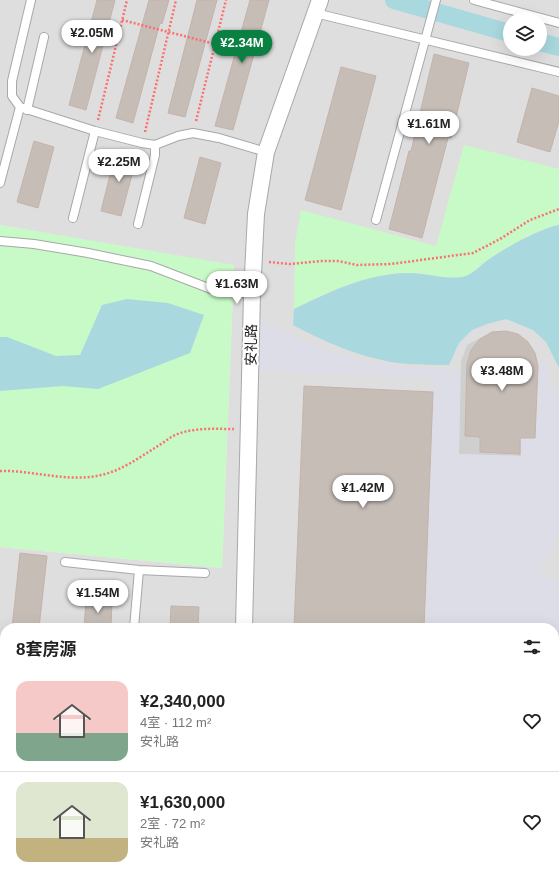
<!DOCTYPE html>
<html lang="zh">
<head>
<meta charset="utf-8">
<style>
	:root { --surface:#fff; --page:#f2f2f2; --text:#222; --muted:#767676; --line:#e0e0e0; --accent:#0b8043 }
	body { margin:0; font-family:Arial,"Noto Sans SC",sans-serif; background:var(--page); color:var(--text); height:100vh; display:flex; flex-direction:column; font-size:15px; white-space:nowrap }
	* { box-sizing:border-box; margin:0 }
	p { font-size:13px; color:var(--muted) }
	.icon { flex:none; width:22px; height:22px; fill:none; stroke:currentColor; stroke-width:2; stroke-linecap:round; stroke-linejoin:round }
	.map { position:relative; flex:1; overflow:hidden }
	.panel { position:absolute; left:0px; top:623px; width:559px; height:256px; display:flex; flex-direction:column; background:var(--surface); border-radius:16px 16px 0 0; box-shadow:0 4px 16px #0002 }
	.panel>* { flex:none }
	.tools { position:absolute; left:503px; top:12px; display:grid; gap:8px }
	.tools a { display:grid; place-items:center; width:44px; height:44px; border-radius:50%; background:var(--surface); box-shadow:0 4px 16px #0002; font-size:20px }
	.price { position:absolute; translate:-50% -34px; padding:0 9px; border-radius:14px; background:#fff; color:#222; font-size:13px; line-height:26px; filter:drop-shadow(0 1px 2px #0008) }
	.price::after { content:''; position:absolute; left:50%; top:24px; width:12px; height:9px; margin-left:-6px; background:inherit; clip-path:polygon(0 0,100% 0,50% 100%) }
	.price.active { background:var(--accent); color:#fff }
	ul { padding:0; list-style:none }
	li { display:flex; align-items:center; gap:12px; height:100px; padding:0 16px }
	li+li { border-top:1px solid var(--line) }
	li span { display:grid; place-items:center; flex:none; width:112px; height:80px; border-radius:12px; color:#555 }
	li>.icon { margin-inline-start:auto }
	span .icon { width:48px; height:48px; fill:#fffc; stroke-width:1 }
	li b { font-size:17px }
	h2 { display:flex; justify-content:space-between; align-items:center; height:48px; padding:0 16px; font-size:17px }
	.map>svg:first-child { display:block }
	.residential { fill:#dfdede; fill-rule:evenodd }
	.religious { fill:#cfcfcf }
	.park { fill:#c7fac6 }
	.plaza { fill:#dcdde7 }
	.water { fill:#a9d8df }
	.lines { fill:none; stroke-linecap:round; stroke-linejoin:round }
	.canal { stroke:#a9d8df; stroke-width:18 }
	.building { fill:#c6bdb7; stroke:#c4b3aa }
	.lane-casing { stroke:#a8a8a8; stroke-width:10 }
	.street-casing { stroke:#a8a8a8; stroke-width:18 }
	.path { stroke:#fb7070; stroke-width:2.5; stroke-dasharray:2 2; stroke-linecap:butt }
	.lane { stroke:#fff; stroke-width:8 }
	.street { stroke:#fff; stroke-width:16 }
	.labels { text-anchor:middle; dominant-baseline:central; stroke-width:4; stroke-linejoin:round; paint-order:stroke }
	.street-label { font-size:14px; fill:#212121; stroke:#fff }
</style>
</head>
<body>
<div class="map">
<svg width="559" height="879" viewBox="0 0 559 879">
	<rect width="100%" height="100%" fill="#f2ede8"/>
	<path class="residential" d="M0 0H559V879H0V547L222 568 234 266 0 225ZM510 19H540V49H510ZM5 628H554V874H5Z"/>
	<path class="religious" d="M480 338H496L523 361 521 456 459 454 461 361 467 345Z"/>
	<path class="park" d="M464 145 559 169V225C538 229 506 247 488 260 482 264 474 273 466 276 450 281 427 273 409 273 366 274 332 290 294 309L295 243 301 210 436 246Z
		M0 225 234 265 222 568 0 547Z"/>
	<path class="plaza" d="M251 316 319 348 368 362 402 367 460 370 459 454 521 456 523 361 549 363 548 387 559 391V531L539 574 559 582V795L554 794V628H418L430 378 250 370Z"/>
	<path class="water" d="M559 225V384V368L546 342 533 330 506 319 487 324 472 330 459 343 449 365C430 365 410 365 391 362 357 356 323 341 293 325L294 309C332 291 365 274 409 273 427 273 450 281 466 276 474 273 482 264 488 260 505 248 539 229 559 225Z
		M127 299 168 303 204 315 190 353 98 389 63 386 0 391V337H7L56 356 80 355 102 305Z"/>
	<g class="lines">
		<path class="canal" d="M394 0 510 33
			M540 42 559 47"/>
	</g>
	<path class="building" d="M97 0H115L86 110 69 105Z
		M149 0H169L162 24 160 23 133 123 116 118Z
		M197 0H217L185 117 168 113Z
		M250 0H269L233 130 215 126Z
		M434 54 469 63 451 138H448L422 238 389 229 409 151H411Z
		M341 67 376 76 341 210 305 200Z
		M532 88 559 96V121L550 152 517 142Z
		M34 141 54 147 38 208 17 202Z
		M116 151 137 156 121 216 101 211Z
		M200 157 221 163 205 224 184 218Z
		M506 331 518 334 528 342 535 353 538 366 535 438H520V454L480 452V437L465 436 467 364 471 350 480 339 492 332Z
		M304 386 433 392 424 628H294Z
		M20 553 47 556 39 628H12Z
		M86 600 112 601 111 628H84Z
		M171 606 199 607 198 628H170Z"/>
	<g class="lines">
		<defs>
			<path id="lane" d="M474 0 559 23
				M315 13 559 72
				M20 107 95 131 142 143 155 145 178 136 193 133 219 138 266 152
				M27 110 44 37
				M0 183 20 107 12 96V81L31 0
				M73 218 95 131
				M376 220 436 0
				M138 224 155 155V145
				M0 241 34 244 88 253 151 266 211 289 252 294
				M65 562 139 570 205 573
				M134 628 139 570
				M0 734 5 735
				M113 879V874"/>
			<path id="street" d="M244 628 252 294 256 214 266 152 320 0
				M282 874 284 879"/>
		</defs>
		<use href="#lane" class="lane-casing"/>
		<use href="#street" class="street-casing"/>
		<path class="path" d="M122 20 215 44
			M98 120 127 0
			M196 121 226 0
			M145 132 176 0
			M269 262 290 264 322 261H338L357 265 391 264 473 253 500 239 530 220 559 209
			M0 471C33 470 69 483 101 475 121 471 140 457 158 446 163 443 168 439 173 436 192 427 213 429 234 429"/>
		<use href="#lane" class="lane"/>
		<use href="#street" class="street"/>
	</g>
	<g class="labels">
		<g class="street-label">
			<text transform="translate(251 345) rotate(-89)">安礼路</text>
		</g>
	</g>
</svg>
<div class="tools">
<a><svg class="icon" aria-label="layers" viewBox="0 0 24 24"><path d="M12 4l9 5-9 5-9-5zM3 14l9 5 9-5"/></svg></a>
</div>
<b class="price" style="left:92px;top:54px">¥2.05M</b>
<b class="price active" style="left:242px;top:64px">¥2.34M</b>
<b class="price" style="left:429px;top:145px">¥1.61M</b>
<b class="price" style="left:119px;top:183px">¥2.25M</b>
<b class="price" style="left:237px;top:305px">¥1.63M</b>
<b class="price" style="left:502px;top:392px">¥3.48M</b>
<b class="price" style="left:363px;top:509px">¥1.42M</b>
<b class="price" style="left:98px;top:614px">¥1.54M</b>
<section class="panel">
<h2>8套房源<svg class="icon" aria-label="filters" viewBox="0 0 24 24"><path d="M4 7h16M4 17h16"/><circle cx="9" cy="7" r="2"/><circle cx="15" cy="17" r="2"/></svg></h2>
<ul>
<li><span style="background:linear-gradient(#f6c9c9 65%,#7fa58c 0)"><svg class="icon" aria-label="home" viewBox="0 0 24 24"><path d="M3 11l9-7 9 7M6 9v11h12V9"/></svg></span><div><b>¥2,340,000</b><p>4室 · 112 m²</p><p>安礼路</p></div><svg class="icon" aria-label="heart" viewBox="0 0 24 24"><path d="M12 20l-8-8c-3-5 5-10 8-4 3-6 11-1 8 4z"/></svg></li>
<li><span style="background:linear-gradient(#dfe7d0 70%,#c2b280 0)"><svg class="icon" aria-label="home" viewBox="0 0 24 24"><path d="M3 11l9-7 9 7M6 9v11h12V9"/></svg></span><div><b>¥1,630,000</b><p>2室 · 72 m²</p><p>安礼路</p></div><svg class="icon" aria-label="heart" viewBox="0 0 24 24"><path d="M12 20l-8-8c-3-5 5-10 8-4 3-6 11-1 8 4z"/></svg></li>
</ul>
</section>
</div>
</body>
</html>
